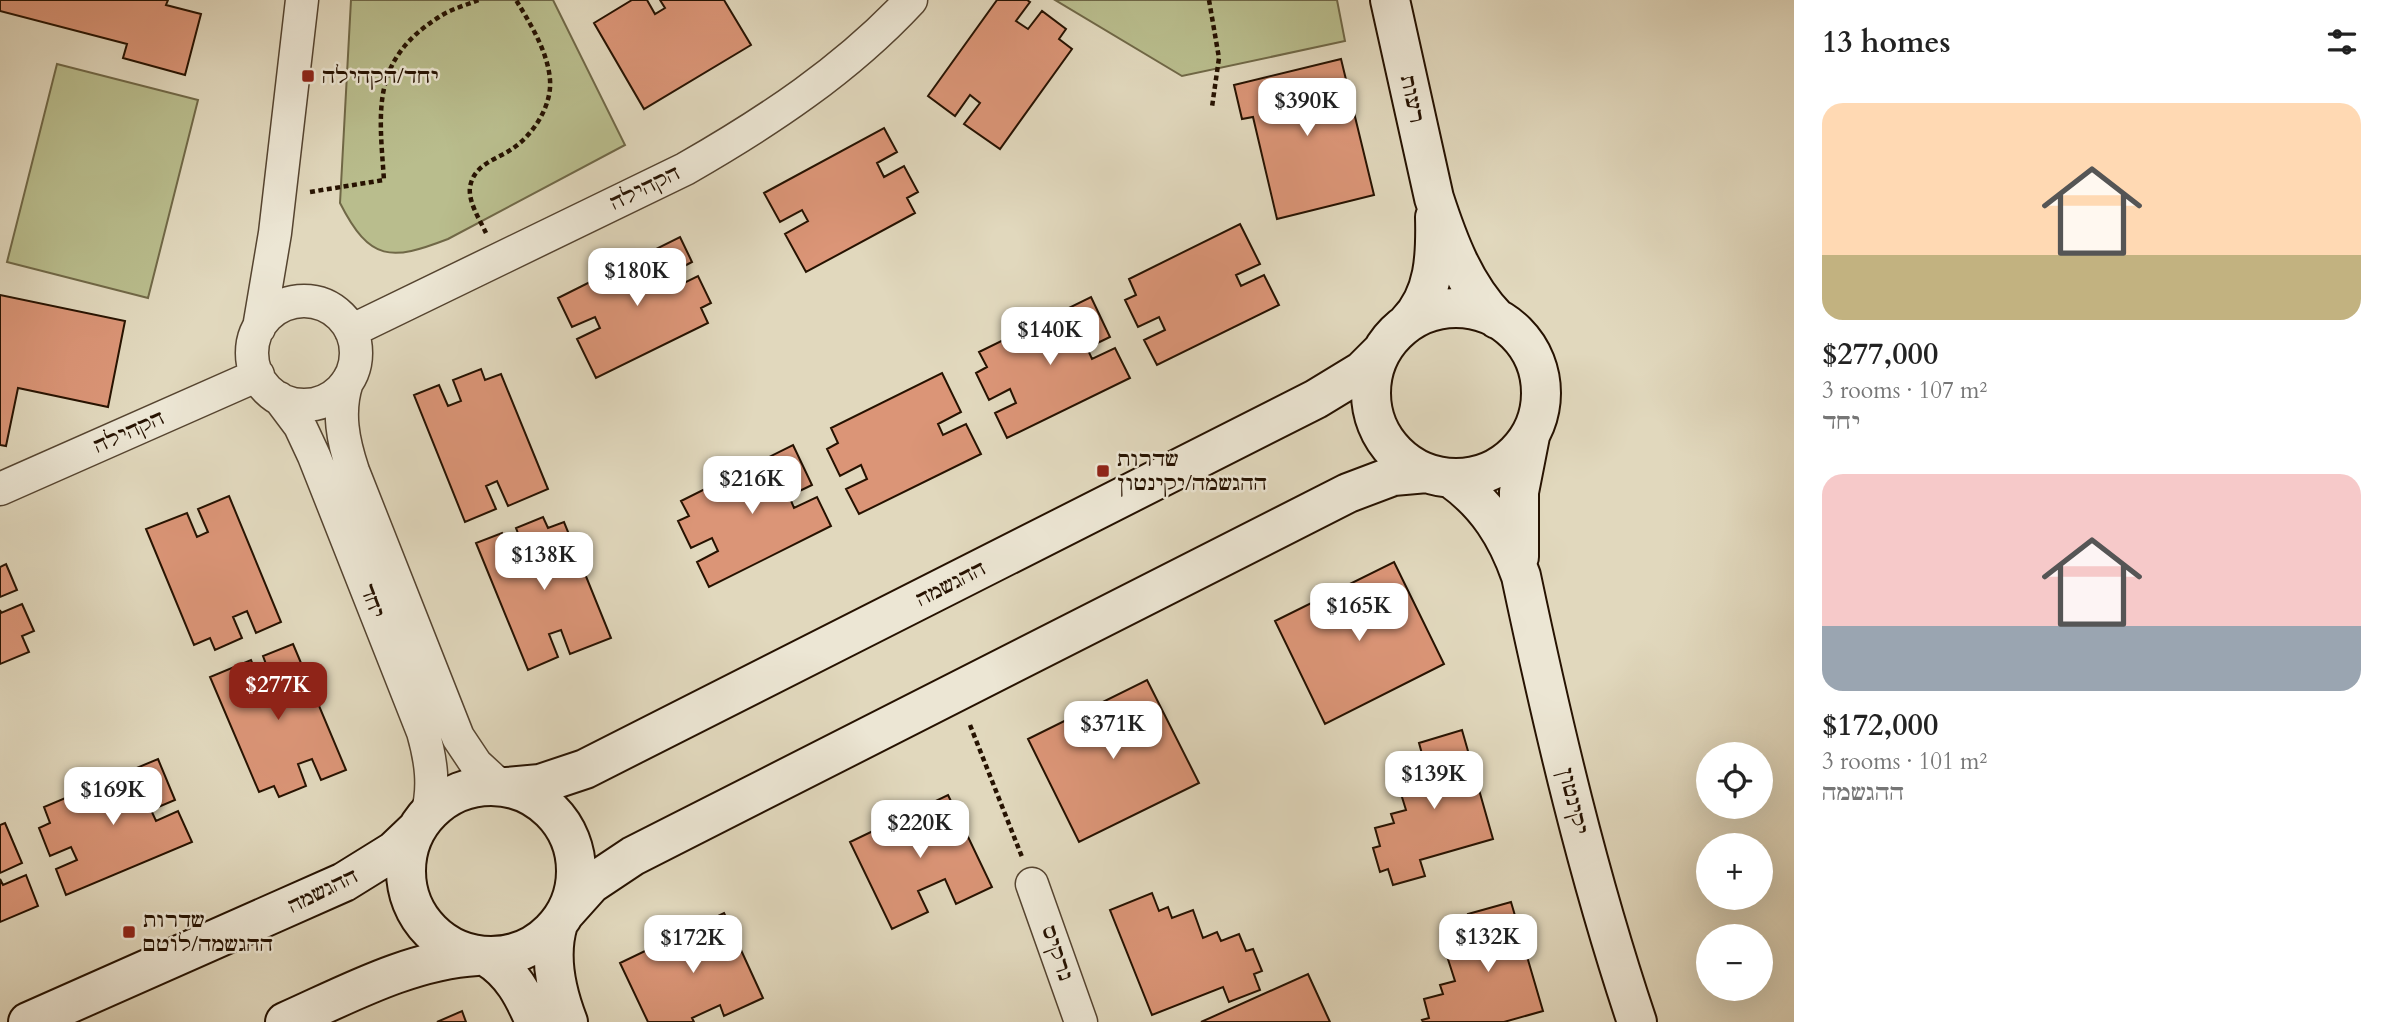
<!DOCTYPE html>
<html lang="en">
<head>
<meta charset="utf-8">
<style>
	:root { --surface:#fff; --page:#f2f2f2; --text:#222; --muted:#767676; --accent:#8f2418 }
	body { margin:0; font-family:Cardo,"Frank Ruhl Libre",serif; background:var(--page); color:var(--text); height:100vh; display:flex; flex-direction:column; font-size:26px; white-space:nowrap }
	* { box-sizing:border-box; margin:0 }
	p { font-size:23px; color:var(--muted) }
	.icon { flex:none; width:38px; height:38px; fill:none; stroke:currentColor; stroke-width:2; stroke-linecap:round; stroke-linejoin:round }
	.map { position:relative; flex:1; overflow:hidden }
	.panel { display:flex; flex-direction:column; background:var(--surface); width:595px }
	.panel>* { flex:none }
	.tools { position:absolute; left:1696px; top:742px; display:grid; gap:14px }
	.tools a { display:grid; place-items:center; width:77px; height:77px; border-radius:50%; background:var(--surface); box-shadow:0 7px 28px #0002; font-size:35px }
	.price { position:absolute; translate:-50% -60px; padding:0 16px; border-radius:14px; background:#fff; color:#222; font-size:23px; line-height:46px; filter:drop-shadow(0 2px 4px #0008) }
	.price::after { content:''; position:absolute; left:50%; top:42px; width:21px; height:16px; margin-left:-10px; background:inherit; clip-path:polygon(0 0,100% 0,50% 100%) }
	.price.current { background:var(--accent); color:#fff }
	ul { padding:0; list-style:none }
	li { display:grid; align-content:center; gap:14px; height:371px; padding:0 28px }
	li span { display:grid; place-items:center; height:217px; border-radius:21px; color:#555 }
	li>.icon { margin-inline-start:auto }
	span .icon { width:126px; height:126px; fill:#fffc; stroke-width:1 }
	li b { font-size:30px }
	h2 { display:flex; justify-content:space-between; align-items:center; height:84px; padding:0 28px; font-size:30px }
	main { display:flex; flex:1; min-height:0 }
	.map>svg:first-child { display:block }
	.green { fill:#b9bd8d; stroke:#706847; stroke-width:2 }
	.building { fill:#db9577; stroke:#261201; stroke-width:2 }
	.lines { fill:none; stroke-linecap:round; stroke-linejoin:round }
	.street-casing { stroke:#554430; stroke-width:35 }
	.secondary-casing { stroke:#261201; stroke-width:42 }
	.path { stroke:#261201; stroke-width:4.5; stroke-dasharray:5 3.5; stroke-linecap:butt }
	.street { stroke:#ece6d4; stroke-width:32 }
	.secondary { stroke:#ece6d4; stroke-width:38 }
	.poi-dot { fill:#8f2418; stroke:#ece6d4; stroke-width:2.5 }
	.labels { text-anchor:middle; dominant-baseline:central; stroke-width:5; stroke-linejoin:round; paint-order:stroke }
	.poi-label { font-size:21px; fill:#261201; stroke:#ece6d4; text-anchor:start }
	.street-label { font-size:21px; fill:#261201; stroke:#ece6d4 }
</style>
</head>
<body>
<main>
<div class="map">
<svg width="1794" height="1022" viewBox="0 0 1794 1022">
	<rect width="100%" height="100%" fill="#e1d8bd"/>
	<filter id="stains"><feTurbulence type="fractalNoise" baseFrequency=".00286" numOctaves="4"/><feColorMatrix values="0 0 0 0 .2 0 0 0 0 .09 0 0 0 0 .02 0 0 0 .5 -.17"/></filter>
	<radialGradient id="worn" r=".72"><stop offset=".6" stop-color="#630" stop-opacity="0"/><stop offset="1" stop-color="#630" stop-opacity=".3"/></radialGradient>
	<path class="green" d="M351 0H553L625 145 448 239C391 261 370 262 340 203Z
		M1055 0H1337L1345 41 1182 76Z
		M57 64 198 100 148 298 7 262Z"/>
	<path class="building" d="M0 0H168L166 5 201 14 185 75 123 58 127 44 0 11Z
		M632 0H647L655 14 665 8 660 0H724L751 45 644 109 594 23Z
		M997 0H1027L1030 2 1016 21 1028 29 1042 11 1066 29 1059 39 1072 49 1000 149 964 124 980 103 970 95 955 116 928 96Z
		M1341 59 1374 195 1277 219 1253 117 1242 119 1234 85Z
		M884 128 897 152 877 163 884 177 904 166 918 192 907 198 915 213 806 272 785 234 808 221 802 210 780 222 764 193Z
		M1240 224 1260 264 1236 275 1241 286 1264 275 1279 305 1157 365 1144 340 1165 330 1159 317 1138 327 1125 300 1136 295 1129 279Z
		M680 237 692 262 671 273 678 286 698 276 711 303 701 308 708 323 596 378 577 339 600 328 595 317 572 327 558 298Z
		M0 295 125 321 108 407 18 388 6 446 0 445Z
		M1091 297 1110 337 1087 348 1092 359 1115 348 1130 378 1007 438 995 413 1016 403 1010 389 989 400 976 373 987 367 979 352Z
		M481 369 485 380 501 374 548 489 508 506 497 481 486 486 496 509 465 522 414 395 439 385 448 406 461 401 453 380Z
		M942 373 961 412 938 424 943 435 966 424 981 454 859 514 846 489 867 479 861 465 840 476 827 449 838 443 831 428Z
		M793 445 812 485 789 496 794 508 817 497 831 526 709 587 697 562 718 551 712 538 691 548 678 521 689 516 681 501Z
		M229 496 281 622 256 633 247 611 233 617 242 638 215 650 210 638 194 645 146 529 187 513 197 537 208 532 198 509Z
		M543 517 548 528 564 522 611 638 570 654 561 630 549 634 558 657 528 670 476 543 502 533 511 555 524 549 516 528Z
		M1394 562 1444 664 1325 724 1275 621Z
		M6 564 17 590 0 597V567Z
		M22 604 34 631 22 636 29 652 0 664V610L1 613Z
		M293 644 346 770 321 780 312 759 298 764 306 786 279 797 274 786 259 792 210 677 251 660 261 684 272 680 263 656Z
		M1147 680 1199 783 1079 842 1028 739Z
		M1462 730 1493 839 1420 860 1425 876 1393 885 1388 869 1380 872 1373 848 1380 846 1375 828 1394 823 1391 814 1406 810 1397 781 1418 775 1415 764 1424 761 1419 743Z
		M158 759 175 800 151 810 156 821 178 811 192 842 66 895 56 869 77 860 71 847 50 856 39 828 50 823 44 807Z
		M948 795 992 887 956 904 945 879 918 891 928 912 892 929 850 842Z
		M5 823 22 863 0 873V825Z
		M26 875 38 906 0 922V879L3 885Z
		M1152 893 1159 911 1168 907 1172 918 1193 910 1203 938 1217 932 1221 941 1239 934 1246 951 1253 949 1262 971 1254 974 1260 990 1229 1002 1223 987 1152 1015 1110 910Z
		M1511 902 1543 1011 1504 1022H1423L1422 1020 1429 1018 1424 999 1443 994 1440 985 1455 981 1446 953 1467 947 1464 935 1473 933 1468 914Z
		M724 913 763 998 724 1016 720 1005 692 1018 694 1022H648L620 963Z
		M1308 974 1330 1022H1201Z
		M462 1011 466 1022H437Z"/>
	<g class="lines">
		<defs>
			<path id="street" d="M252 353a52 52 0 1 1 104 0a52 52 0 1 1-104 0Z
				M259 328 275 233 302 0
				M351 331 685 169C767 122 846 70 911 0
				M347 382C337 412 343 441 353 471L458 737 476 764 501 787
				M279 398 300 426 314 456 423 732C431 760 435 787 427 815
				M0 489 258 375
				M1032 884 1081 1022"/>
			<path id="secondary" d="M1390 0 1434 198C1448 241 1464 285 1497 319
				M1371 393a85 85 0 1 1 170 0a85 85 0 1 1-170 0Z
				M1407 323C1435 295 1436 255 1435 217
				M1452 479C1487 504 1507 536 1521 576 1553 727 1588 876 1637 1022
				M1519 557V492L1530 436
				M406 871a85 85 0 1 1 170 0a85 85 0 1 1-170 0Z
				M507 787 540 784 585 769 1316 399 1362 371 1381 352
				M565 913 591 884 633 856 1348 493 1393 476 1427 473
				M558 924C548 957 556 991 568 1022
				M487 957C512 972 524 996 535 1022
				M28 1022 344 882 394 851 416 830
				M285 1022C346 995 409 960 477 956"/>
		</defs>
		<use href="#street" class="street-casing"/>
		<use href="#secondary" class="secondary-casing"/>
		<path class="path" d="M1209 0 1219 58 1212 107
			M310 192 384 180C379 109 371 60 439 17 451 9 466 5 479 0
			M486 233C480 220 468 202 470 187 474 164 496 160 512 149 533 135 552 106 550 80 548 52 530 23 516 0
			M970 725 1022 857"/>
		<use href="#street" class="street"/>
		<use href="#secondary" class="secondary"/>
	</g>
	<g class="poi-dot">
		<rect x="301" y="69" width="14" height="14" rx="3.5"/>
		<rect x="1096" y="464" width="14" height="14" rx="3.5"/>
		<rect x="122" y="925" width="14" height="14" rx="3.5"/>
	</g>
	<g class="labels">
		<g class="poi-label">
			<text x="322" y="76">יחד/הקהילה</text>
			<text x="1117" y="459">שדרות<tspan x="1117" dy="24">ההגשמה/יקינטון</tspan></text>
			<text x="143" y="920">שדרות<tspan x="143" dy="24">ההגשמה/לוטם</tspan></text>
		</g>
		<g class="street-label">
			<text transform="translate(1412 99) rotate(78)">רעות</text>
			<text transform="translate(645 188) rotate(-26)">הקהילה</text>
			<text transform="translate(129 432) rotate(-24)">הקהילה</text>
			<text transform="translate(951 584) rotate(-27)">ההגשמה</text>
			<text transform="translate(372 601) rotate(69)">יחד</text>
			<text transform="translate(1573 801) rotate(76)">יקינטון</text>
			<text transform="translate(323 891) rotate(-26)">ההגשמה</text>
			<text transform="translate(1057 953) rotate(71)">נרקיס</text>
		</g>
	</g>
	<rect width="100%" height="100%" filter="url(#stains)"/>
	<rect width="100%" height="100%" fill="url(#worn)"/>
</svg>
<div class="tools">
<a><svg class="icon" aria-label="locate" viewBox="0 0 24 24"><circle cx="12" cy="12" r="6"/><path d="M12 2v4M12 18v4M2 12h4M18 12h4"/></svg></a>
<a>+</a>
<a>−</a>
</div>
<b class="price" style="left:1307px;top:138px">$390K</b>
<b class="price" style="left:637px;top:308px">$180K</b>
<b class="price" style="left:1050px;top:367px">$140K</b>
<b class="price" style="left:752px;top:516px">$216K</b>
<b class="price" style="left:544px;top:592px">$138K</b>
<b class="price" style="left:1359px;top:643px">$165K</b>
<b class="price current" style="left:278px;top:722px">$277K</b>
<b class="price" style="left:1113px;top:761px">$371K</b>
<b class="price" style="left:1434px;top:811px">$139K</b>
<b class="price" style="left:113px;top:827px">$169K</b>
<b class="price" style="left:920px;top:860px">$220K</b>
<b class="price" style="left:1488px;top:974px">$132K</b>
<b class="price" style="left:693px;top:975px">$172K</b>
</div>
<section class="panel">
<h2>13 homes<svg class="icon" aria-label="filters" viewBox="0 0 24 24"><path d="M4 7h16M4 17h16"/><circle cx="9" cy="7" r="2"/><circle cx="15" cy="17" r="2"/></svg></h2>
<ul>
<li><span style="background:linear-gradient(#ffd9b3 70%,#c2b280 0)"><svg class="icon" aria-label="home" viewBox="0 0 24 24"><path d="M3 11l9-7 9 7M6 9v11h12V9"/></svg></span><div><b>$277,000</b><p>3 rooms · 107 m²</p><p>יחד</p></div></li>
<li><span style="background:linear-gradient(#f6c9c9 70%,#9aa5b1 0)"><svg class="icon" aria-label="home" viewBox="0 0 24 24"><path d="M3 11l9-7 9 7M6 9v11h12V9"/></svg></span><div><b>$172,000</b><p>3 rooms · 101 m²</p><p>ההגשמה</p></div></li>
</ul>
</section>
</main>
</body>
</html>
